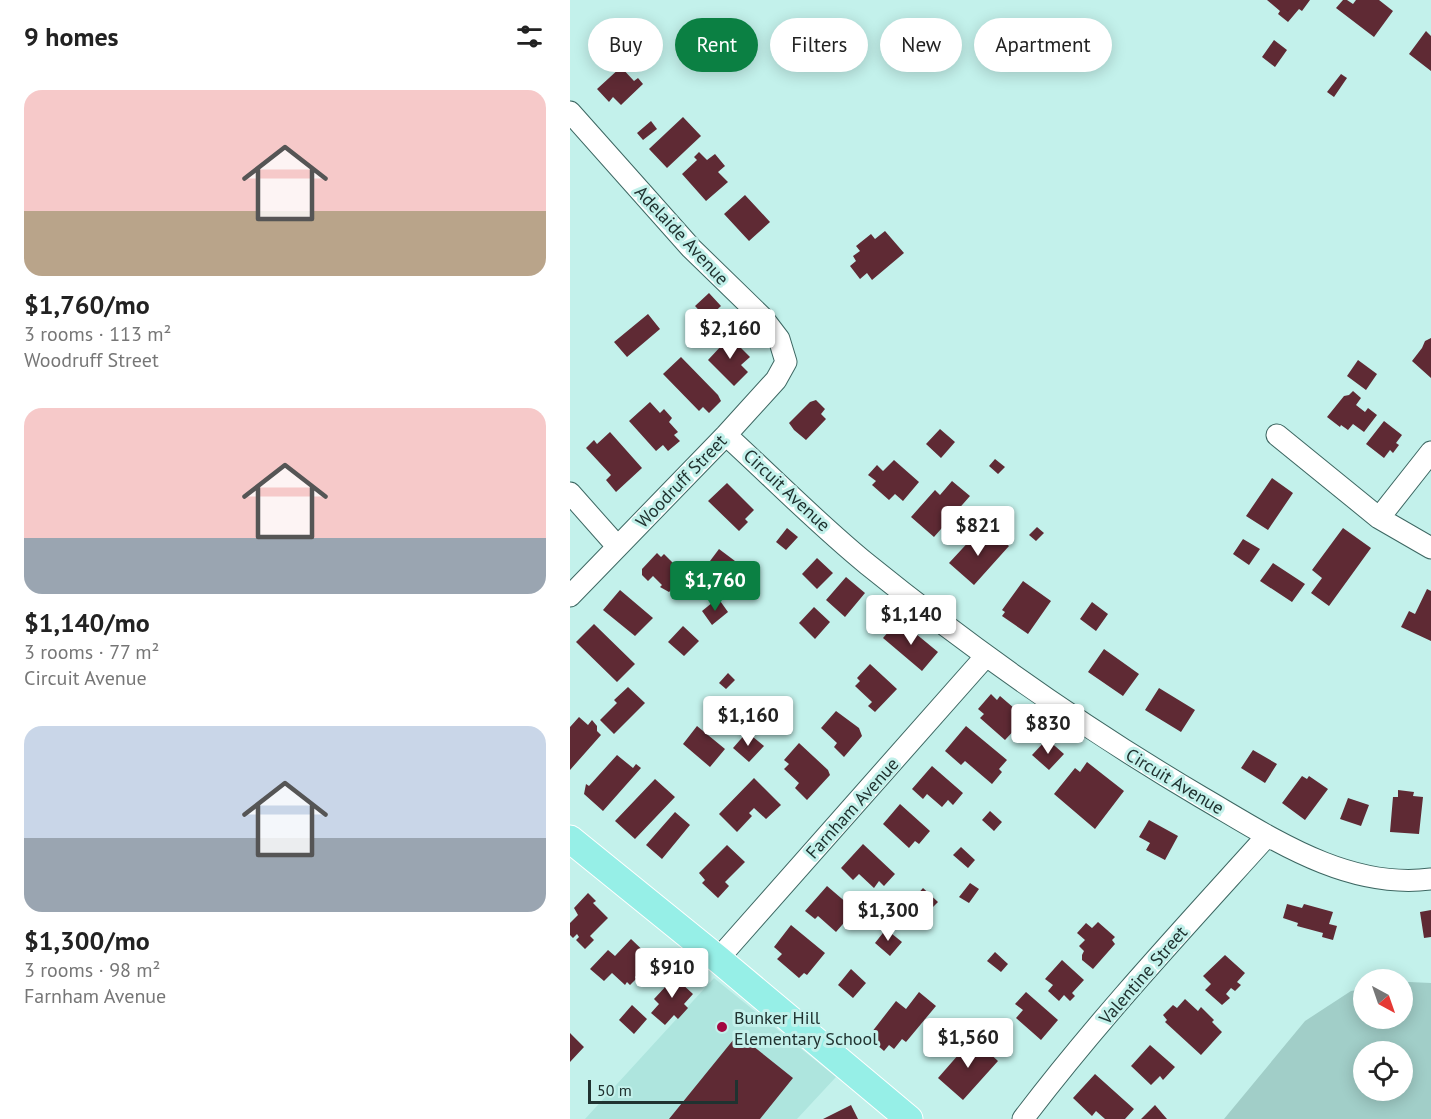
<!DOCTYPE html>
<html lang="en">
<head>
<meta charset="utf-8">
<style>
	:root { --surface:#fff; --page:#f2f2f2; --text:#222; --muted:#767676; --accent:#0b8043 }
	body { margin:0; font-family:"PT Sans",sans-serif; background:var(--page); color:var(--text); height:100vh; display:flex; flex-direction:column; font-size:22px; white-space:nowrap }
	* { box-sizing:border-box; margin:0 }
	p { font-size:20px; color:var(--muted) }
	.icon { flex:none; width:33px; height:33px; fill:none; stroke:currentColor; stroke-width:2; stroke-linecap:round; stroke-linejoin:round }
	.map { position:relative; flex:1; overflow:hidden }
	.sheet { display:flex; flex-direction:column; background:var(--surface); width:570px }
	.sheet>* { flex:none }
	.top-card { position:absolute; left:18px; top:18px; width:570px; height:54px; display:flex; gap:12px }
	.needle { width:39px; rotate:140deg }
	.fabs { position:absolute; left:783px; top:969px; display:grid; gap:12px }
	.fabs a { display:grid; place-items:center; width:60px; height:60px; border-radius:50%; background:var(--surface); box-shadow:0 3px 15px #0003; font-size:30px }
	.scale { position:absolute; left:18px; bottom:15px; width:150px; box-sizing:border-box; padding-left:6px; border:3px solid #203230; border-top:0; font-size:16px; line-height:21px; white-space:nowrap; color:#203230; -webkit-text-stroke:4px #c3f1eb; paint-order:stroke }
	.price { position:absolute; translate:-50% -51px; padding:0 14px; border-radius:6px; background:#fff; color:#222; font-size:20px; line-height:39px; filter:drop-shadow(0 2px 3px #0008) }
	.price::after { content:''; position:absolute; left:50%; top:36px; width:18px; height:14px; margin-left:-9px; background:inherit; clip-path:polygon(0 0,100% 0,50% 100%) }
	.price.active { background:var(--accent); color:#fff }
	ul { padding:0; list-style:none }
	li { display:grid; align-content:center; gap:12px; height:318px; padding:0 24px }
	li span { display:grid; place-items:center; height:186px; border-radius:18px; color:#555 }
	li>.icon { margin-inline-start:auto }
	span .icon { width:108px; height:108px; fill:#fffc; stroke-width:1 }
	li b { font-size:26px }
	h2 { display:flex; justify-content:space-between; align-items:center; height:72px; padding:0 24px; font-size:26px }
	.tag { padding:0 21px; border-radius:27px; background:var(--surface); box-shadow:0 3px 15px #0003; font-size:21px; line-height:54px }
	.tag.active { background:var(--accent); color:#fff }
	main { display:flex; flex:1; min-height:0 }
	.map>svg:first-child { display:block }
	.built { fill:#aee5de }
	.green { fill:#a1cec8; fill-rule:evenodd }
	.building { fill:#5f2a34 }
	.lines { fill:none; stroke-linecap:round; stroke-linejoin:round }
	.minor-casing { stroke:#3d6762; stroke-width:23 }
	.major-casing { stroke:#fff; stroke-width:29 }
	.minor { stroke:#fff; stroke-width:21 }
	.major { stroke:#96efe7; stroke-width:27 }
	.poi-dot { fill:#a30740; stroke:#c3f1eb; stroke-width:2 }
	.labels { text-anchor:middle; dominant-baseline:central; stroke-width:6; stroke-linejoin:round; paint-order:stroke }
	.street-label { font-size:18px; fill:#203230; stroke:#c3f1eb }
	.poi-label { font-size:18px; fill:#203230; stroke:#c3f1eb; text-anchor:start }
</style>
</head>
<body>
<main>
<section class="sheet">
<h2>9 homes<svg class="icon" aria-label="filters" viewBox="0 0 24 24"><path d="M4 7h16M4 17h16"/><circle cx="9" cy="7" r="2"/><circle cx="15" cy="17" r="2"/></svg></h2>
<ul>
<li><span style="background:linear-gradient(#f6c9c9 65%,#b9a48a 0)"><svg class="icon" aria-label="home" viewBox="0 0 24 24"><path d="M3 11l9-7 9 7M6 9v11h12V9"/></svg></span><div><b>$1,760/mo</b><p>3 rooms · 113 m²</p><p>Woodruff Street</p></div></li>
<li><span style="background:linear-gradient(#f6c9c9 70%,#9aa5b1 0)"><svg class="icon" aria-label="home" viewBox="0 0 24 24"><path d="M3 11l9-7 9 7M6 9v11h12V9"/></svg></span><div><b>$1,140/mo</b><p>3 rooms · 77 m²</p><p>Circuit Avenue</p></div></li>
<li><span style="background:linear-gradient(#c9d6e8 60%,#9aa5b1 0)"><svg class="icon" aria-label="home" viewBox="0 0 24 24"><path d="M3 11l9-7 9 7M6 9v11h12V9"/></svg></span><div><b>$1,300/mo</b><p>3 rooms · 98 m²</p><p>Farnham Avenue</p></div></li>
</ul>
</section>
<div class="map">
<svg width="861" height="1119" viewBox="0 0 861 1119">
	<rect width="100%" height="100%" fill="#c3f1eb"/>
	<path class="built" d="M144 978 266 1077 227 1119H15Z"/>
	<path class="green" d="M839 982 861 983V1119H654L735 1021 781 991 793 989 794 1018H832L833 983ZM794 1052H832V1090H794Z"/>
	<path class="building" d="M697 0H740L732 11 729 9 718 22 708 14 710 11Z
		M773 0H777L783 4 786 0H809L823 11 804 37 766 8Z
		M856 31 861 36V71L839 54Z
		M704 40 717 50 705 67 692 57Z
		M51 67 64 81 68 78 73 84 51 105 43 97 39 102 27 89Z
		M771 74 777 78 764 97 757 92Z
		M113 117 131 136 97 168 79 149Z
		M81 121 87 129 73 140 67 133Z
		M129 152 137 160 145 154 155 166 148 172 158 182 136 201 112 174 127 160 124 157Z
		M175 195 200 222 179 241 154 214Z
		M315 231 334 253 302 280 297 273 290 279 280 266 286 261 283 256 290 251 286 246 301 234 305 239Z
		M139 293 151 306 137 319 125 306Z
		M78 314 90 329 57 357 44 342Z
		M157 334 180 357 171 365 178 372 164 386 138 360 152 345 149 342Z
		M861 338V378L842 361 852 348 855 341Z
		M111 357 148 395 151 401 139 413 133 407 129 411 93 374Z
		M788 360 807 374 796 390 777 376Z
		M783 391 791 398 786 405 795 412 798 408 807 415 794 432 783 424 778 430 771 425 770 427 757 417 774 396 779 395Z
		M246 400 255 409 251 414 256 419 236 440 224 430 219 423 240 402Z
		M80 402 90 413 94 409 102 418 99 422 108 432 104 435 110 441 98 451 93 445 86 451 59 421Z
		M814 421 832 435 826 443 829 445 823 453 820 450 814 458 796 444Z
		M370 429 385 442 371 458 356 444Z
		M40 432 72 468 46 492 36 480 41 475 16 448 24 440 27 444Z
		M425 459 435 467 428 474 419 466Z
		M324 460 349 482 333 501 325 494 319 500 302 485 306 481 298 475 307 465 313 471Z
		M702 478 723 493 698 530 676 516Z
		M382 481 400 496 364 537 341 517 365 490 370 495Z
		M157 483 184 510 175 519 178 522 169 531 138 501Z
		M467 527 474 533 466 541 459 535Z
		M217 528 228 537 216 550 206 542Z
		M773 528 801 548 759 606 741 593 752 578 742 570Z
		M425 533 439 546 404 585 379 563 404 536 414 545Z
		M673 539 690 549 679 565 663 554Z
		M149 549 169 564 157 580 137 565Z
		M87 553 91 557 94 554 119 579 109 589 106 585 99 592 90 587 92 585 83 576 78 581 72 575V569Z
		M247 558 263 573 247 589 232 574Z
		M703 563 735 584 722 602 690 581Z
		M276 577 295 593 275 617 256 600Z
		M453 581 481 601 458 634 432 616 435 612 432 610Z
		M857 589 861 591V641L831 627 839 611 845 614Z
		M50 590 83 618 65 636 33 610Z
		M148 598 158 612 142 625 132 611Z
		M522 602 538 614 526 631 510 619Z
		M244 607 260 622 245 639 229 623Z
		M24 624 65 664 47 682 6 642Z
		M325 624 331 628 334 624 368 652 352 671 313 638Z
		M113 626 129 641 114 656 98 642Z
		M534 649 569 674 553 696 518 672Z
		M300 664 327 689 305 712 298 706 302 702 285 686 290 681 287 678Z
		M158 673 165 680 156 689 149 683Z
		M58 687 75 703 44 734 30 720 47 703 44 700Z
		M589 688 625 710 611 732 575 710Z
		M421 694 427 700 430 696 451 714 444 722 449 725 435 740 410 718 414 714 408 709Z
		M266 711 289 728 292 736 274 757 264 747 267 743 251 728Z
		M9 717 18 725 22 720 27 726V731L31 735 0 770V727Z
		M127 726 155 749 140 767 113 744Z
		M396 726 437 760 429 769 432 772 422 784 395 761 391 765 375 751Z
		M177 732 194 746 179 762 163 748Z
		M477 739 494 754 479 770 462 755Z
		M229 743 258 770 260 775 237 800 225 788 229 783 214 769 219 764 214 760Z
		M683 750 707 764 695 783 671 768Z
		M47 755 63 768 66 764 71 768 33 811 14 794 16 784 19 786Z
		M517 762 554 791 525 829 484 794 505 768 510 772Z
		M362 766 393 793 383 805 378 800 372 807 357 794 353 799 342 789Z
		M732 776 737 779 739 776 758 789 735 820 712 803Z
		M184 778 211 805 196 819 184 808 179 813 182 816 167 832 149 814Z
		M85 779 105 797 65 839 45 821Z
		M828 790 844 792 843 796 853 797 849 834 820 832 823 797H828Z
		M778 798 799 805 791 826 770 819Z
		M330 804 360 831 349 844 345 841 339 848 313 824Z
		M420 811 432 822 424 831 412 820Z
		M105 812 120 825 92 859 76 845Z
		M579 820 608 836 595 860 576 850 580 843 569 837Z
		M293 844 325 874 314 886 309 881 304 888 289 874 283 880 271 868Z
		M157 845 175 862 155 882 159 886 148 898 132 883 135 880 129 873Z
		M391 847 405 860 398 868 383 855Z
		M400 883 409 889 399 903 389 897Z
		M257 886 285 910 266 932 248 916 245 919 235 911Z
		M353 888 368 902 352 918 338 905Z
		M18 893 26 901 23 903 38 918 20 936 24 940 15 949 6 940 9 937 7 934 3 938 0 935V923L8 915 4 908Z
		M717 904 732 908 734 904 763 912 759 924 767 926 763 940 752 937 753 933 727 926 728 923 713 918Z
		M861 910V937L854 938 850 912Z
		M528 922 545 937 542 940 545 944 523 969 512 960V955L514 951 509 946 515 940 507 933 516 923 522 928Z
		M221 925 255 953 237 975 234 973 229 978 207 959 212 954 204 947Z
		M316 929 332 942 320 956 305 943Z
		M61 939 82 959 65 977 66 979 60 985 57 982 55 985 42 973 34 981 20 969 38 950 45 956Z
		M425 952 438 964 431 972 417 961Z
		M655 955 675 973 667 982 671 985 665 991 661 988 656 994 660 998 652 1005 635 990 641 984 633 976Z
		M492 960 514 980 502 993 505 996 500 1001 494 995 489 1001 478 991 483 985 475 979Z
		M104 969 114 978 110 982 123 994 114 1004 118 1008 108 1019 104 1015 95 1025 81 1013 89 1004 84 999 97 985 92 981Z
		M281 969 296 983 283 998 268 985Z
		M349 992 366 1006 336 1042 332 1039 324 1049 319 1045 314 1051 298 1037 326 1001 336 1009Z
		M456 992 488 1020 471 1040 446 1018 453 1010 445 1004Z
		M615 999 628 1011 631 1007 644 1020 642 1022 652 1032 631 1055 595 1022 597 1020 593 1015 603 1005 607 1008Z
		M62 1005 77 1019 64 1034 49 1020Z
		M0 1033 14 1047 0 1062Z
		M168 1034 223 1078 190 1119H99Z
		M403 1038 428 1061 393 1100 368 1078Z
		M580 1045 605 1067 593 1080 590 1076 581 1085 561 1066Z
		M525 1074 564 1109 555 1119H535L526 1111 522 1116 503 1098Z
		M281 1105 288 1119H253Z
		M585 1105 597 1119H571Z"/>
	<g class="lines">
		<defs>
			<path id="minor" d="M0 112 121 248 193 318 209 339 216 362 206 380 156 435 0 596
				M156 435C203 478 248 524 297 564 402 649 514 728 631 797 700 837 776 890 861 879
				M707 435 809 518 861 548
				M0 493 47 546
				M809 518 861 452
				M148 959 416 656
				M453 1119C528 1020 614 928 697 836"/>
			<path id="major" d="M0 839 148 959 339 1119"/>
		</defs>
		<use href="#minor" class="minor-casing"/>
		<use href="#major" class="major-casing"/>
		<use href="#minor" class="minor"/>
		<use href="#major" class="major"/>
	</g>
	<circle class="poi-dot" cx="152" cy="1027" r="6"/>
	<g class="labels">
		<g class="street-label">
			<text transform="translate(112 235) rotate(47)">Adelaide Avenue</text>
			<text transform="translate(111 481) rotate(-46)">Woodruff Street</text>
			<text transform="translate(217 490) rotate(43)">Circuit Avenue</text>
			<text transform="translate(605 781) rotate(31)">Circuit Avenue</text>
			<text transform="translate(282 808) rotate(-48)">Farnham Avenue</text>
			<text transform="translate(573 975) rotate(-49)">Valentine Street</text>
		</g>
		<g class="poi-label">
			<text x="164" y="1017">Bunker Hill<tspan x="164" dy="21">Elementary School</tspan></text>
		</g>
	</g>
</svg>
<div class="fabs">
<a><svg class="needle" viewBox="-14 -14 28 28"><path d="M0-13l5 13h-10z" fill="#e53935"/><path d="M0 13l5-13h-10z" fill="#767676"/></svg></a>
<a><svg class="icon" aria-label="locate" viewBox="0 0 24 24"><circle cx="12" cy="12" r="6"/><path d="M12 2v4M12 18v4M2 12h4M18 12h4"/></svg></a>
</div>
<div class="scale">50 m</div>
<b class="price" style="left:160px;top:360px">$2,160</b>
<b class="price" style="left:408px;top:557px">$821</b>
<b class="price active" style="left:145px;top:612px">$1,760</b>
<b class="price" style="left:341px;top:646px">$1,140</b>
<b class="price" style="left:178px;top:747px">$1,160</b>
<b class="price" style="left:478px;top:755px">$830</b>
<b class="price" style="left:318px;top:942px">$1,300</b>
<b class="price" style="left:102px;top:999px">$910</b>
<b class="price" style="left:398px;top:1069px">$1,560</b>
<div class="top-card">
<a class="tag">Buy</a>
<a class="tag active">Rent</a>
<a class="tag">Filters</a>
<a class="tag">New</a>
<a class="tag">Apartment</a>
</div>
</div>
</main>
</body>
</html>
